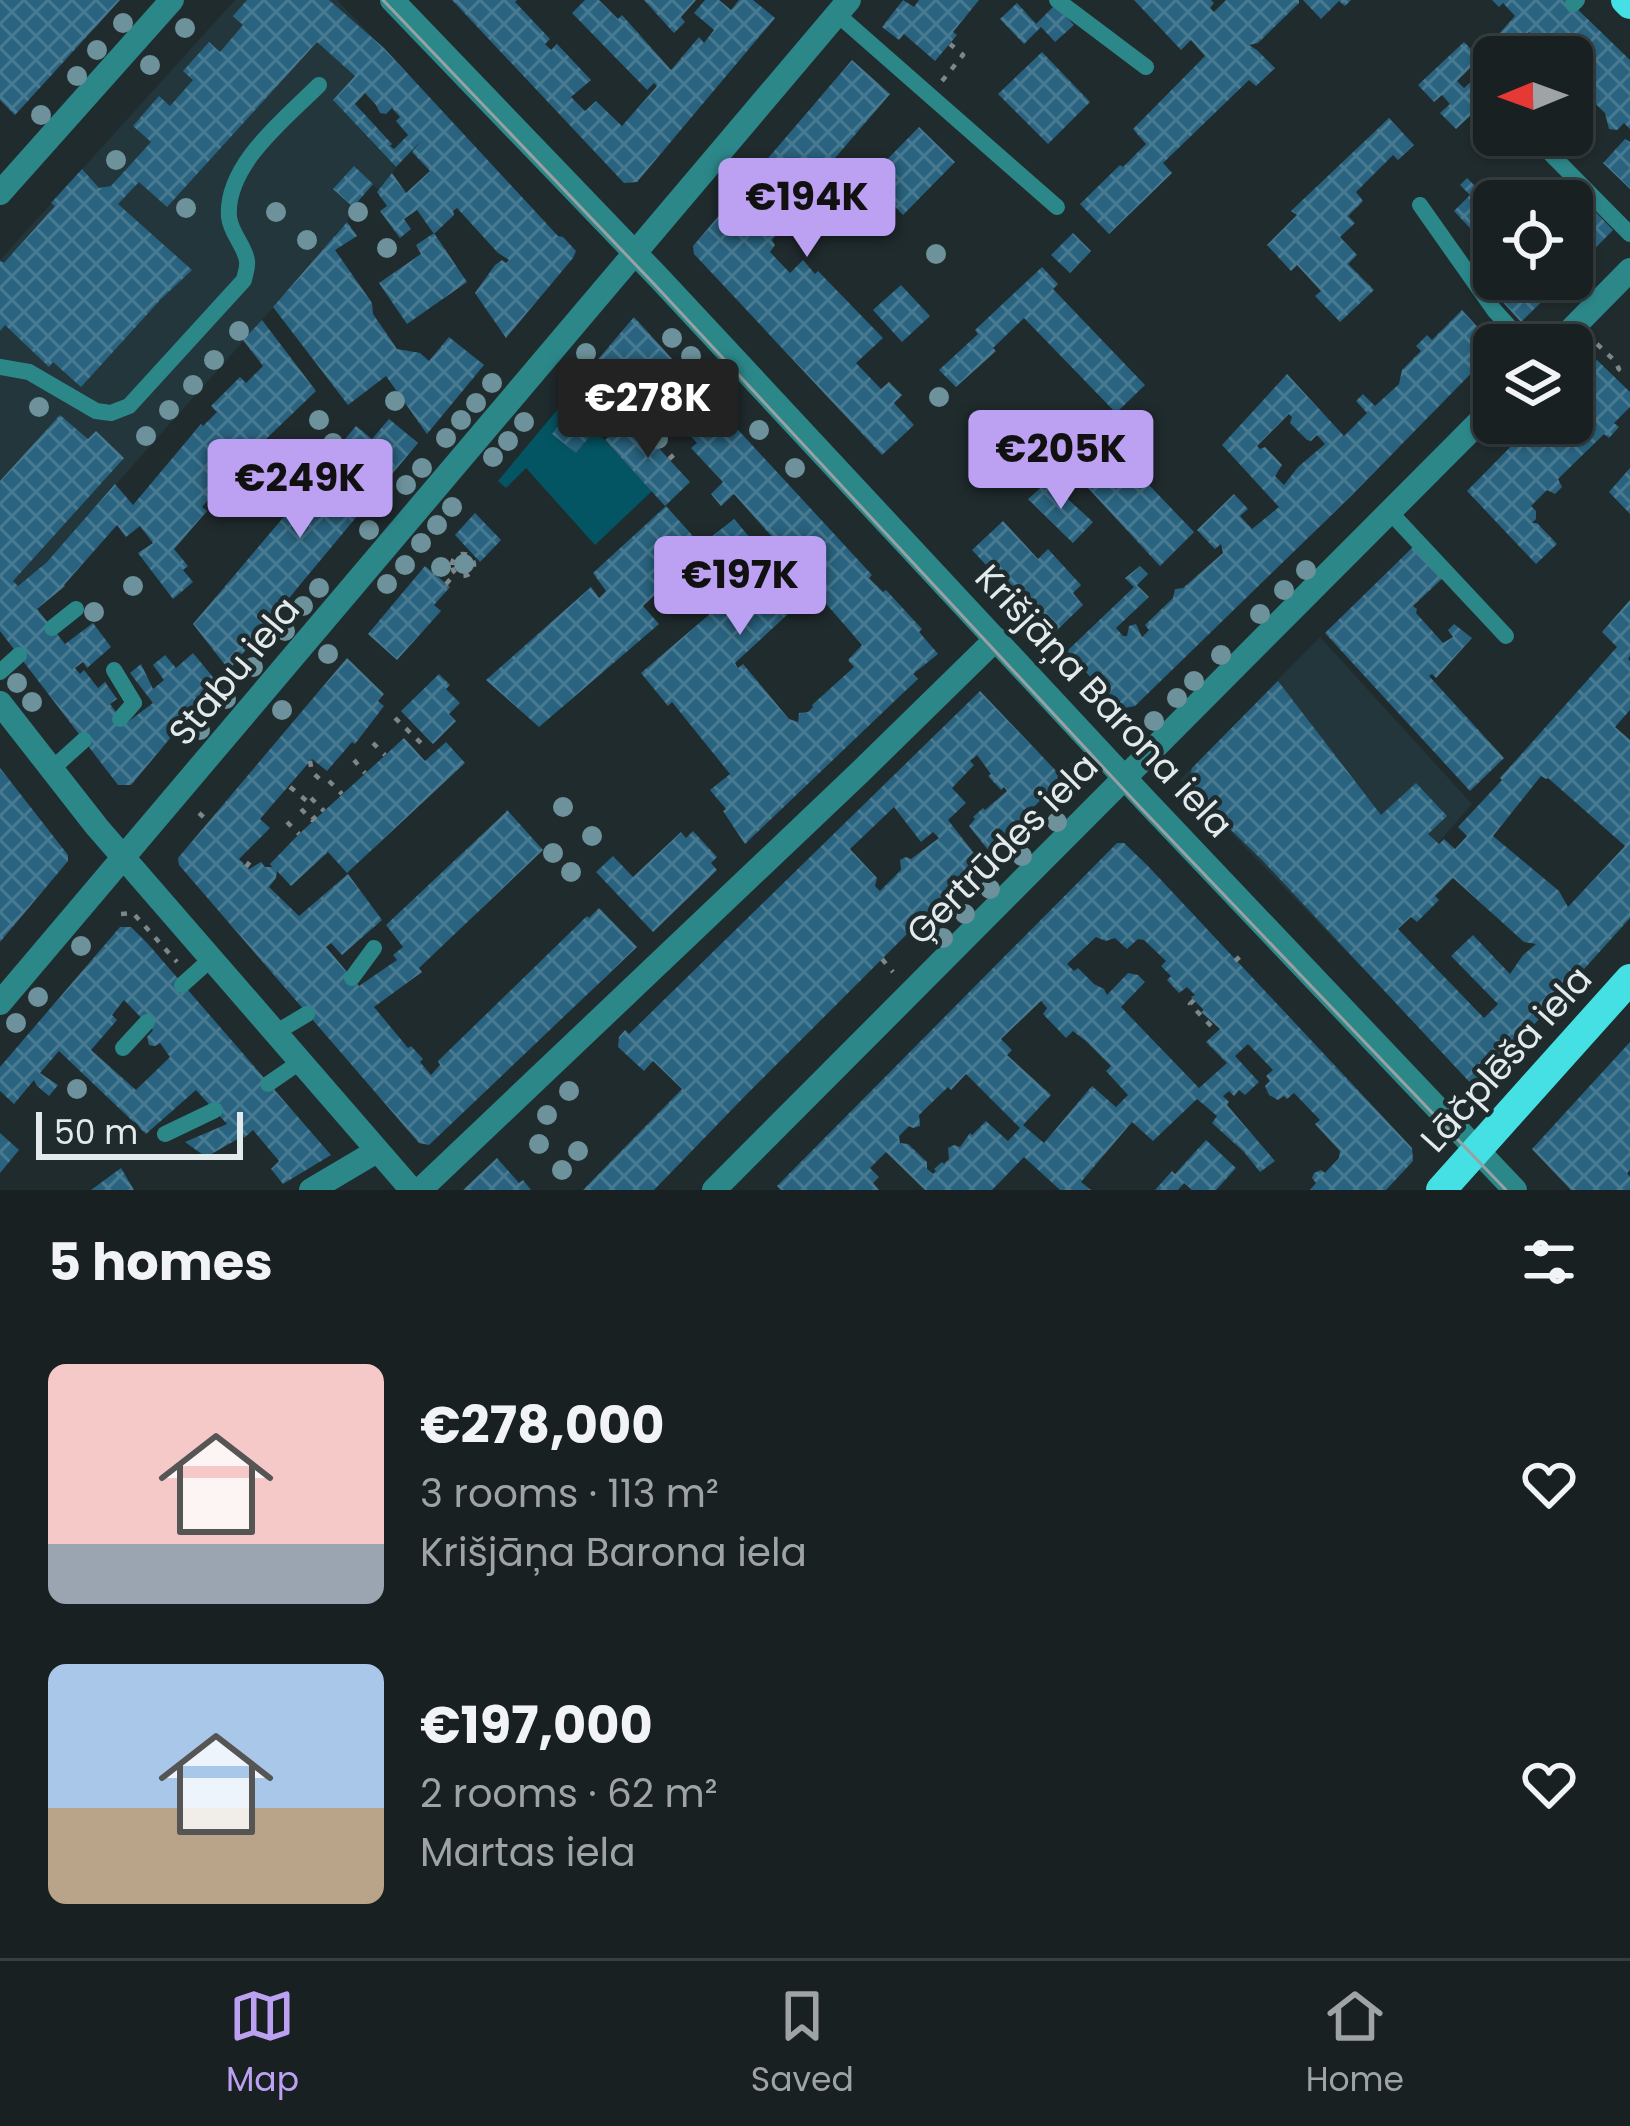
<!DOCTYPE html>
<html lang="en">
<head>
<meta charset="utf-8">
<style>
	:root { --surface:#182022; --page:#252d2f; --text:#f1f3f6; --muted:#9fa3a5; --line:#363e40; --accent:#bca0f2 }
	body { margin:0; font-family:Poppins,sans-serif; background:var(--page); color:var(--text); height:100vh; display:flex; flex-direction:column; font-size:45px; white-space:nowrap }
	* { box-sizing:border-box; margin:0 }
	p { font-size:39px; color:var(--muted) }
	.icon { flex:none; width:66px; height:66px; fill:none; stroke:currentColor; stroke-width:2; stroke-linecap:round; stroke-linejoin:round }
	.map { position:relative; height:1190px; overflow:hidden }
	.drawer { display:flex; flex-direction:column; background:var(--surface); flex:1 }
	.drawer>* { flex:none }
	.needle { width:78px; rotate:269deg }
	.tools { position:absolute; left:1473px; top:36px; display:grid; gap:24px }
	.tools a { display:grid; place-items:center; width:120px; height:120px; border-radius:18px; background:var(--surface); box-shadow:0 3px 9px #0004,0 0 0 3px var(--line); font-size:60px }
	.scale { position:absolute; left:36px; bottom:30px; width:207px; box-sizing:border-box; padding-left:12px; border:6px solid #e2eaeb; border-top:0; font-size:33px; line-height:42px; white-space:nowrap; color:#e2eaeb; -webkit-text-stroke:9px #202b2e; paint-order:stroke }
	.price { position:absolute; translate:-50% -102px; padding:0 27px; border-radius:12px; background:var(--accent); color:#111; font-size:39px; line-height:78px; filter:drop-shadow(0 3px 6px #0008) }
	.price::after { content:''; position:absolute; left:50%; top:72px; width:36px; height:27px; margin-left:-18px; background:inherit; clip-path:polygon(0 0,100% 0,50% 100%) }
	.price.active { background:#222; color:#fff }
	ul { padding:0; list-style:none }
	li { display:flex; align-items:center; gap:36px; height:300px; padding:0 48px }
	li span { display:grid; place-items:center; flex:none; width:336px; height:240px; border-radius:18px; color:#555 }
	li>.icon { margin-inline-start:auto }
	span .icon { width:144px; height:144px; fill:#fffc; stroke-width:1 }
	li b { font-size:51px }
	h2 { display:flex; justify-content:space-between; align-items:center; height:144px; padding:0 48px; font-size:51px }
	.menu { display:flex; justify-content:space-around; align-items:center; height:168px; border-top:3px solid var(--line); background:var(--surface); font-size:33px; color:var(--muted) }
	.menu a { display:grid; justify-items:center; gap:6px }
	.menu .active { color:var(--accent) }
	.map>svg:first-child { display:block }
	.built { fill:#23363b }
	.green { fill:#045564 }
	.building { fill:url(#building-cross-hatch); fill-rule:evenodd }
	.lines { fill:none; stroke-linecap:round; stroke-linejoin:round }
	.path { stroke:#7d8789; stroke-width:4.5; stroke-dasharray:6 9; stroke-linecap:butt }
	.service { stroke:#2c8789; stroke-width:16 }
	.minor { stroke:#2c8789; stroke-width:24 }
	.tertiary { stroke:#2c8789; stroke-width:24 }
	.primary { stroke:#44e0e3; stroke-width:30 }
	.tram { stroke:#98a1a3; stroke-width:3 }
	.tree { fill:#6d929b }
	.labels { text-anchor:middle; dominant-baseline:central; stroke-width:9; stroke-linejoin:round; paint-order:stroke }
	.street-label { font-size:36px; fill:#e2eaeb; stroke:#202b2e }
</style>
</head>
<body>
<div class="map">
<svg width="1630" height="1190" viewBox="0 0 1630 1190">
	<defs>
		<pattern id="building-cross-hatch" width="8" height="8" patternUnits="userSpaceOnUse" patternTransform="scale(3)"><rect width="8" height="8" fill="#29637f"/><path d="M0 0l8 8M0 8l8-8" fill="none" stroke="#487a91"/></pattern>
	</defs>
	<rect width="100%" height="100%" fill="#202b2e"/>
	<path class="built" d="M235 0H337L382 47 334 101 396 168 379 190 373 185 353 207 347 222 335 234 336 237 47 562 0 600V260Z
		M1320 637 1472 804 1412 873 1429 892 1361 967 1180 780Z"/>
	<path class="green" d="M567 398 575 407 553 434 576 453 595 430 652 491 595 545 526 468 506 488 498 481Z"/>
	<path class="building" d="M0 0H120L15 115 0 100Z
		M247 0H329L384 48 558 236 563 237 576 251 573 258 506 338 475 293 495 265 502 260 506 263 509 260 498 253 457 208 453 211 454 215 434 234 417 210 404 219 411 229 400 238 380 211 387 206 377 192 392 173 406 193 430 171 412 152 421 141 396 167 333 100 355 76 317 42 167 207 139 182 118 204 192 270 161 299 81 387 53 362 49 367 5 325 0 331V261L4 263 55 206 51 203 82 169 99 188 111 186 151 142 133 126 159 96 170 106 193 80 183 71 209 42 220 52 243 25 233 16ZM365 93 376 105 380 113 386 114 392 108 400 117 396 121 408 135 394 149 390 146 392 144 355 104Z
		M452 0H517L515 2 550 39 545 44 551 50 557 44 591 80 571 97 585 111 596 101 622 126 657 86 654 83 647 90 572 13 585 0H599L618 19 622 15 671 70 699 37 704 43 714 30 694 13 705 0H719L731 10 739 0H753L775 18 637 182 624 183Z
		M644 0H696L681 17 685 22 674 33Z
		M903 0 914 7 919 0H979L953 32 957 35 935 61 904 34 899 40 882 27Z
		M1134 0H1211L1214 3 1210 8 1214 12 1226 0H1299V3L1258 43 1249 45 1257 50 1275 68 1256 86 1249 80 1163 163 1172 173 1109 234 1080 204 1120 165 1123 167 1146 144 1133 129 1205 56 1191 40 1181 50Z
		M1303 0H1351L1345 6 1339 1 1321 19Z
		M1492 0H1568L1630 60V129L1624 123 1617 130 1609 129 1605 113 1582 91 1587 87 1578 79 1572 85V57H1553L1529 32 1510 50 1497 36 1515 16 1503 3 1499 7Z
		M1017 3 1036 24 1055 5 1074 25 1055 42 1041 27 1024 44 1000 19Z
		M1464 42 1480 58 1457 81 1464 88 1476 77 1493 94 1456 129 1440 113 1450 104 1442 95 1434 102 1418 85Z
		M1042 52 1090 102 1048 144 998 94Z
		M852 60 890 94 829 165 851 185 837 200 824 188 796 216 795 214 772 240 775 245 770 252 790 273 803 260 815 274 818 271 883 338 856 363 881 389 889 382 902 395 894 403 914 425 882 455 694 254 693 246Z
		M1389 118 1414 145 1398 160 1393 155 1356 192 1363 201 1348 216 1355 223 1340 237 1357 255 1348 264 1374 290 1340 322 1315 296 1321 291 1297 265 1291 271 1267 245 1297 215 1291 211Z
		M919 127 955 162 903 215 868 179Z
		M1625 139 1630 142V189L1603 163Z
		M354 166 373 184 353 207 333 189Z
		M1467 178 1494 205V254L1454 211 1470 195 1460 185Z
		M1576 192 1613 230 1572 272V201H1567Z
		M347 222 357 236 335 250 372 303 373 314 397 349 420 353 429 361 449 337 484 365 427 434 386 376 348 405 273 307Z
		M434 233 467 282 407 324 379 283 421 254 416 245Z
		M1073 233 1091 251 1070 273 1051 255Z
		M1042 267 1058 284 1053 289 1145 385 1116 413 1024 318 993 348 996 351 956 387 939 370 978 334 975 330Z
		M1501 279H1565L1521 322 1500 299 1511 289Z
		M901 285 930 316 902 342 873 310Z
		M1462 310 1494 345V350L1351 496 1135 706 1119 709 1067 651 1134 587 1125 578 1140 566 1148 574 1137 585 1149 597 1116 628 1123 636H1127L1129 626 1136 624 1142 637 1149 630 1145 625 1173 598 1175 589 1183 588 1223 553 1221 544 1215 549 1197 530 1234 494 1248 509 1240 516 1252 529 1279 507 1222 445 1287 374 1344 436 1367 413 1356 401 1363 394 1375 406 1399 384 1402 370 1421 351 1416 346 1427 335 1432 340ZM1289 414 1292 417 1290 423 1307 440 1311 441 1317 435 1325 444 1298 467 1284 485 1275 476 1282 465 1265 447 1260 449 1257 446Z
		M634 317 705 395 666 430 640 403 645 398 626 379 621 384 626 389 620 397 614 392 589 423 595 430 576 453 552 434 575 407 566 397Z
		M262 320 316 391 238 466 202 507 207 511 174 549 188 566 183 570 193 582 173 599 138 553 153 543 140 526 126 537 117 525 64 585 65 586 37 609 65 644 93 623 111 647 87 668 83 662 75 668 80 674 84 670 98 688 105 682 117 699 110 704 125 724 153 703 130 673 141 664 153 689 164 680 153 665 165 655 176 668 193 653 217 682 131 785H118L0 631V481L60 415 88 439 96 431 124 458 13 581 18 586 47 562 115 484 133 505 201 424 203 426 217 412 211 406 240 377 246 383 263 366 243 340Z
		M1597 360 1630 392V407L1614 423 1619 427 1609 438 1604 434 1558 479 1562 487 1555 494 1547 490 1531 506 1536 511V519L1532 523H1537L1557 544 1536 564 1467 491 1534 423H1572V385Z
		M717 407 872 575 869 578 883 592 886 590 922 629 919 632 938 654 913 674 918 679 902 694 745 844 723 811 726 809 710 790 730 774 672 702 668 706 641 673 711 613 708 610 702 611 691 596 722 568 705 549 643 606 659 624 539 727 486 680 591 587 599 598 606 591 593 573 666 506 701 545 734 519 752 540 728 562 742 577H750L782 548 734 494 721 506 711 494 723 482 691 448 697 443 688 433ZM814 590 862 645 848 660 854 667 812 705 813 707 808 712 799 713 798 722 789 719 743 664 738 668 735 663Z
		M630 417 690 482 665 506 605 440Z
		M389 419 418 443 229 670 193 624 293 506 286 500 313 469 319 475 333 459 344 472 361 453 345 439 356 426 372 439Z
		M1107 441 1194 532 1160 566 1076 475Z
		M265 456 289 479 267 502 246 476 250 470 255 475 258 472 254 468Z
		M1630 468V514L1609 492Z
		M1048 481 1093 522 1073 543 1028 499Z
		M475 513 501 540 480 562 455 535Z
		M1003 521 1038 559 1048 549 1081 585 1073 593 1083 605 1052 635 972 550Z
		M1415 545 1444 577 1413 606 1417 609 1416 613 1443 643 1453 637 1448 630 1454 624 1472 638 1436 678 1432 674 1429 676 1504 758 1470 791 1325 633Z
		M425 566 450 587 434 605 441 611 397 660 368 634Z
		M1630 600V656L1628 659 1630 661V710L1615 727 1630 740V918L1476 1089 1262 860 1196 796 1189 780 1192 768 1278 681 1381 815 1416 783 1447 816 1428 834 1439 844 1444 839 1455 849 1467 836 1458 827 1502 780 1500 778 1617 647 1602 632ZM1541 776 1546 779 1548 778 1625 846 1568 907 1559 891 1493 836ZM1453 878 1524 942 1536 944 1523 955 1510 974 1473 935 1451 956 1498 1004 1484 1018 1398 929 1411 917 1417 922 1439 900 1435 896Z
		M347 658 384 694 378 701 384 706 355 744 352 742 327 771 312 759 260 819 270 828 239 859 249 869 261 862 265 867H272L270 864 299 834 404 738 425 761 446 742 465 763 347 873 328 852 291 886 277 871 276 878 269 887 299 916 348 874 382 920 342 955 331 943 326 947 359 986 397 960 393 955 403 947 386 925 506 812 507 810 543 850 419 968 422 972 374 1007 408 1048 411 1046 423 1059 420 1062 431 1075 440 1065 438 1061 587 916 589 918 599 908 637 947 429 1145 419 1143 179 865 178 858Z
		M439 674 450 685 446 689 460 703 449 714 456 721 433 744 401 711Z
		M980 691 1058 773 1057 784 989 851 969 826 975 819 973 817 983 808 985 810 1007 791 1004 787 1001 790 988 776 991 774 977 755 970 761 974 765 952 788 966 803 948 820 980 861 745 1096 654 1190H583L682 1089 653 1061 644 1071 618 1047 619 1037 625 1030 629 1034ZM894 807 921 842 933 832 939 838 911 859 906 857 900 860 901 870 880 891 875 886 877 878 850 849Z
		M0 768 68 855V861L0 942Z
		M693 831 717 857 711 863 717 870 653 932 596 872 613 856 633 877 681 832 686 838Z
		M1117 843H1124L1148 866 1412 1148 1413 1161 1386 1190H1310L1316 1183 1312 1178 1314 1173 1321 1170 1325 1173 1339 1158 1340 1151 1315 1124 1320 1120 1294 1093 1287 1099 1284 1096 1278 1100 1269 1095 1265 1086 1270 1081 1266 1076 1273 1070 1248 1044 1235 1056 1259 1082 1245 1095 1239 1090 1234 1096 1229 1091 1223 1096 1229 1102 1227 1105 1275 1161 1260 1172 1244 1152 1212 1123 1217 1116 1197 1099 1153 1141 1132 1122 1081 1182 1091 1190H1060L1024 1157 992 1190H925L886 1152 870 1168 879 1177 873 1183 879 1190H781L777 1186ZM1096 937 1106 941 1115 938 1127 949 1138 939 1144 940 1166 961 1161 966 1171 976 1167 980 1179 993 1187 987 1195 995 1191 997 1204 1010 1201 1012 1220 1029 1206 1042 1227 1063 1199 1088 1121 1007 1145 982 1138 975 1128 973 1107 995 1104 989 1094 984 1078 968 1074 971 1067 964ZM1041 1001 1047 1008 1043 1014 1066 1038 1073 1031 1087 1042 1111 1066 1106 1071 1128 1095 1116 1107 1092 1086 1044 1143 1023 1125 1051 1095 1007 1055 1012 1050 1001 1039ZM966 1074 1020 1128 1008 1141 986 1121 972 1135 970 1133 960 1147 954 1145 948 1148 949 1159 944 1164 942 1162 934 1169 936 1171 933 1174 927 1169V1162L908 1144 900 1143 899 1136 909 1126 913 1128 920 1126 919 1115 948 1087 951 1090Z
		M120 927H131L148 944 331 1155 283 1184 271 1169 279 1161 253 1130 244 1138 243 1136 206 1157 185 1142 227 1124 196 1090 146 1134 59 1051 40 1073 58 1085 49 1096 37 1086 34 1080 14 1104 0 1091V1067ZM124 1000 153 1030 147 1037 149 1045 155 1046 160 1043 170 1057 136 1090 91 1050 117 1020 112 1015Z
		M1630 1042V1170L1627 1173 1630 1177V1190H1571L1532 1149Z
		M0 1133 19 1150 0 1173Z
		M1206 1140 1236 1168 1216 1190H1192L1184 1183 1178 1190H1155L1172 1171 1175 1174Z
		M497 1158 519 1183 523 1180 531 1190H463Z
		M121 1168 134 1190H91Z"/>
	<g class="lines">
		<path class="path" d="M942 81 963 55 950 44
			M1597 344 1615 361 1619 369 1613 375
			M1572 377 1575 380 1591 364
			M669 459 678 451
			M452 565a11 11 0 1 1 22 0a11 11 0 1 1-22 0Z
			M446 584 455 574
			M395 718 422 744
			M373 743 385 755
			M354 760 365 773
			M310 761 312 772 325 784
			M1076 762 1070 768 1075 781 1080 786
			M329 781 342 794
			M1167 781 1171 778
			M290 787 308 802
			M311 798 324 811
			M301 809 312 820 323 810
			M199 813 209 822
			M287 822 299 834
			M246 867 255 855
			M121 914 133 913 177 962
			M882 959 893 972
			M1235 961 1245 952
			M1194 1000 1190 1004 1214 1029 1217 1026"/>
		<path class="service" d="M1057 0 1146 67
			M1573 4 1577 0
			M837 14 1057 207
			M1532 135 1630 234
			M1420 205 1494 310 1526 345
			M0 367 29 372 96 411 111 413 129 406 244 280C245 274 248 268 247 261 245 246 231 234 229 217 225 165 286 118 319 85
			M1389 511 1506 636
			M52 628 76 609
			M114 670 134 703 120 719
			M0 672 19 655
			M52 769 84 740
			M352 978 374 948
			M182 985 211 959
			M275 1033 307 1014
			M123 1048 147 1022
			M268 1084 300 1062
			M165 1134 215 1110"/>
		<path class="minor" d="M0 193 172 0
			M1556 345 1630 270
			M0 703 97 827 412 1190
			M0 1003 849 0
			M311 1190 377 1151
			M420 1190 858 774 996 639
			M714 1190 1494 407"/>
		<path class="tertiary" d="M392 0 660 279 1146 801 1515 1190"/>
		<path class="primary" d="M1626 0 1630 4
			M1441 1190 1630 979"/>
		<path class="tram" d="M383 0 655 285 1140 807 1506 1190"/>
	</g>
	<g class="tree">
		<circle cx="123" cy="23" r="10"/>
		<circle cx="185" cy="28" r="10"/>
		<circle cx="97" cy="50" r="10"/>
		<circle cx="150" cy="65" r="10"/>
		<circle cx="77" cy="76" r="10"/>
		<circle cx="41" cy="115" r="10"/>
		<circle cx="116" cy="160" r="10"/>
		<circle cx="186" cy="208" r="10"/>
		<circle cx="276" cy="212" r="10"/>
		<circle cx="358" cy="212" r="10"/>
		<circle cx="307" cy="240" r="10"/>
		<circle cx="387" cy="248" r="10"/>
		<circle cx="936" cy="254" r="10"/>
		<circle cx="239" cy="331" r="10"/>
		<circle cx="672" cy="338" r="10"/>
		<circle cx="586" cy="353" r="10"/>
		<circle cx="691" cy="356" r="10"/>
		<circle cx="214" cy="360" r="10"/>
		<circle cx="570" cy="371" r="10"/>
		<circle cx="708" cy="376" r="10"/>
		<circle cx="492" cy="383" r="10"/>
		<circle cx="193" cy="385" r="10"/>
		<circle cx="939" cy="397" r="10"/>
		<circle cx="395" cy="401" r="10"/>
		<circle cx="476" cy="403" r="10"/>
		<circle cx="39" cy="407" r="10"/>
		<circle cx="169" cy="410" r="10"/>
		<circle cx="319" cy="420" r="10"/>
		<circle cx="461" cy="420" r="10"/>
		<circle cx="524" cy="422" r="10"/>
		<circle cx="759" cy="430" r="10"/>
		<circle cx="146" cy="436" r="10"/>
		<circle cx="446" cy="438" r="10"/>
		<circle cx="658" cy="439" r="10"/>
		<circle cx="508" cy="441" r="10"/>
		<circle cx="333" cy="443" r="10"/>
		<circle cx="493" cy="457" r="10"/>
		<circle cx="422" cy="468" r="10"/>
		<circle cx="795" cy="468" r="10"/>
		<circle cx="406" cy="485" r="10"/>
		<circle cx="452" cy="507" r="10"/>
		<circle cx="437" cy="525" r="10"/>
		<circle cx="369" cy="530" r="10"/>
		<circle cx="421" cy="543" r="10"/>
		<circle cx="464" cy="564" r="10"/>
		<circle cx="405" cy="565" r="10"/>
		<circle cx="441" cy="567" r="10"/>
		<circle cx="1306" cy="570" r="10"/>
		<circle cx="387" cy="584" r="10"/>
		<circle cx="133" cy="586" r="10"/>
		<circle cx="319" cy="588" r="10"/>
		<circle cx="1284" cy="590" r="10"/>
		<circle cx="303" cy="606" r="10"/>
		<circle cx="94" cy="612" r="10"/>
		<circle cx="1260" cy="614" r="10"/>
		<circle cx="285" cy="631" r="10"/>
		<circle cx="328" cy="654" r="10"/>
		<circle cx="1221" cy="655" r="10"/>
		<circle cx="253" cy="667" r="10"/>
		<circle cx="1194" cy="681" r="10"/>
		<circle cx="17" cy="683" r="10"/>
		<circle cx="1177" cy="698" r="10"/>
		<circle cx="226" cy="699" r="10"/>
		<circle cx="32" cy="702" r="10"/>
		<circle cx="282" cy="710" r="10"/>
		<circle cx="1154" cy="721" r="10"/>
		<circle cx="200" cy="730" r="10"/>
		<circle cx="563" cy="807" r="10"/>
		<circle cx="1057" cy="822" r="10"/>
		<circle cx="592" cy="836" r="10"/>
		<circle cx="553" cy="853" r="10"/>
		<circle cx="1022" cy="856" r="10"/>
		<circle cx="571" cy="872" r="10"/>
		<circle cx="990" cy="889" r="10"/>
		<circle cx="965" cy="914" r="10"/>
		<circle cx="943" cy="938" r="10"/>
		<circle cx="81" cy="946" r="10"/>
		<circle cx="38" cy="997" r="10"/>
		<circle cx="16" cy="1023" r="10"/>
		<circle cx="77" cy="1089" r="10"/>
		<circle cx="569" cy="1091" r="10"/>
		<circle cx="547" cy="1115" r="10"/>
		<circle cx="539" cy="1144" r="10"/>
		<circle cx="578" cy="1151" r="10"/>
		<circle cx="562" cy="1170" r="10"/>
	</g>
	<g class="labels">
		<g class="street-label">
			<text transform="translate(234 671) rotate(-50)">Stabu iela</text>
			<text transform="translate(1104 701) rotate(47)">Krišjāņa Barona iela</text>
			<text transform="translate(1002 849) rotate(-45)">Ģertrūdes iela</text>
			<text transform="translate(1506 1059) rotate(-48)">Lāčplēša iela</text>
		</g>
	</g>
</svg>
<div class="tools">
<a><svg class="needle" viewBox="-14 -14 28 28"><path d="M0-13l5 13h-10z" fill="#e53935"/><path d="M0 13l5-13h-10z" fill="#9fa3a5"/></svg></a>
<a><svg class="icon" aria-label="locate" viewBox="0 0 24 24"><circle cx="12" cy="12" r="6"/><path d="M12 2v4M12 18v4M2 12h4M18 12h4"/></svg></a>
<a><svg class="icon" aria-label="layers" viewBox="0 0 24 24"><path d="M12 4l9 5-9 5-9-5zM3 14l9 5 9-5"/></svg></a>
</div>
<div class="scale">50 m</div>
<b class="price" style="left:807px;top:260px">€194K</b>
<b class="price active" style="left:648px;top:461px">€278K</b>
<b class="price" style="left:1061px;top:512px">€205K</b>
<b class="price" style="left:300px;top:541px">€249K</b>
<b class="price" style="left:740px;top:638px">€197K</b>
</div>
<section class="drawer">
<h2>5 homes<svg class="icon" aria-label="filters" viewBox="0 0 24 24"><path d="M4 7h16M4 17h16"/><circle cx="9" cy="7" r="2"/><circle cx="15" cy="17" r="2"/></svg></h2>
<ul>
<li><span style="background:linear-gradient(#f6c9c9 75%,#9aa5b1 0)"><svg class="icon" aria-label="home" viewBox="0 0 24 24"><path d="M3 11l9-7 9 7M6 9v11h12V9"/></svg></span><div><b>€278,000</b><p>3 rooms · 113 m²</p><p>Krišjāņa Barona iela</p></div><svg class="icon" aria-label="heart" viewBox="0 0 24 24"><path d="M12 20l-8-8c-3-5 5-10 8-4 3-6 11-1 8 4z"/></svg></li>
<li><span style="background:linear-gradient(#a9c7e8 60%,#b9a48a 0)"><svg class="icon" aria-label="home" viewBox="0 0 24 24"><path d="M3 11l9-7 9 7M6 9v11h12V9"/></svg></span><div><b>€197,000</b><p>2 rooms · 62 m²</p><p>Martas iela</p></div><svg class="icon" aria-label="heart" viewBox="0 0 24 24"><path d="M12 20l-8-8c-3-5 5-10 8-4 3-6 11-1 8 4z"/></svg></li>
</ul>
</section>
<nav class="menu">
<a class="active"><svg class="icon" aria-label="map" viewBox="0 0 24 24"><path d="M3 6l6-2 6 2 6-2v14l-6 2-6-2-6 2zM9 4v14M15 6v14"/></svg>Map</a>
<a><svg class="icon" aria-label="saved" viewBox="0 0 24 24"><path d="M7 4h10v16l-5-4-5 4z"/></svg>Saved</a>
<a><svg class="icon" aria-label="home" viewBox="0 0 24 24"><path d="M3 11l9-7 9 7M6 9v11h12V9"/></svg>Home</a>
</nav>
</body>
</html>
